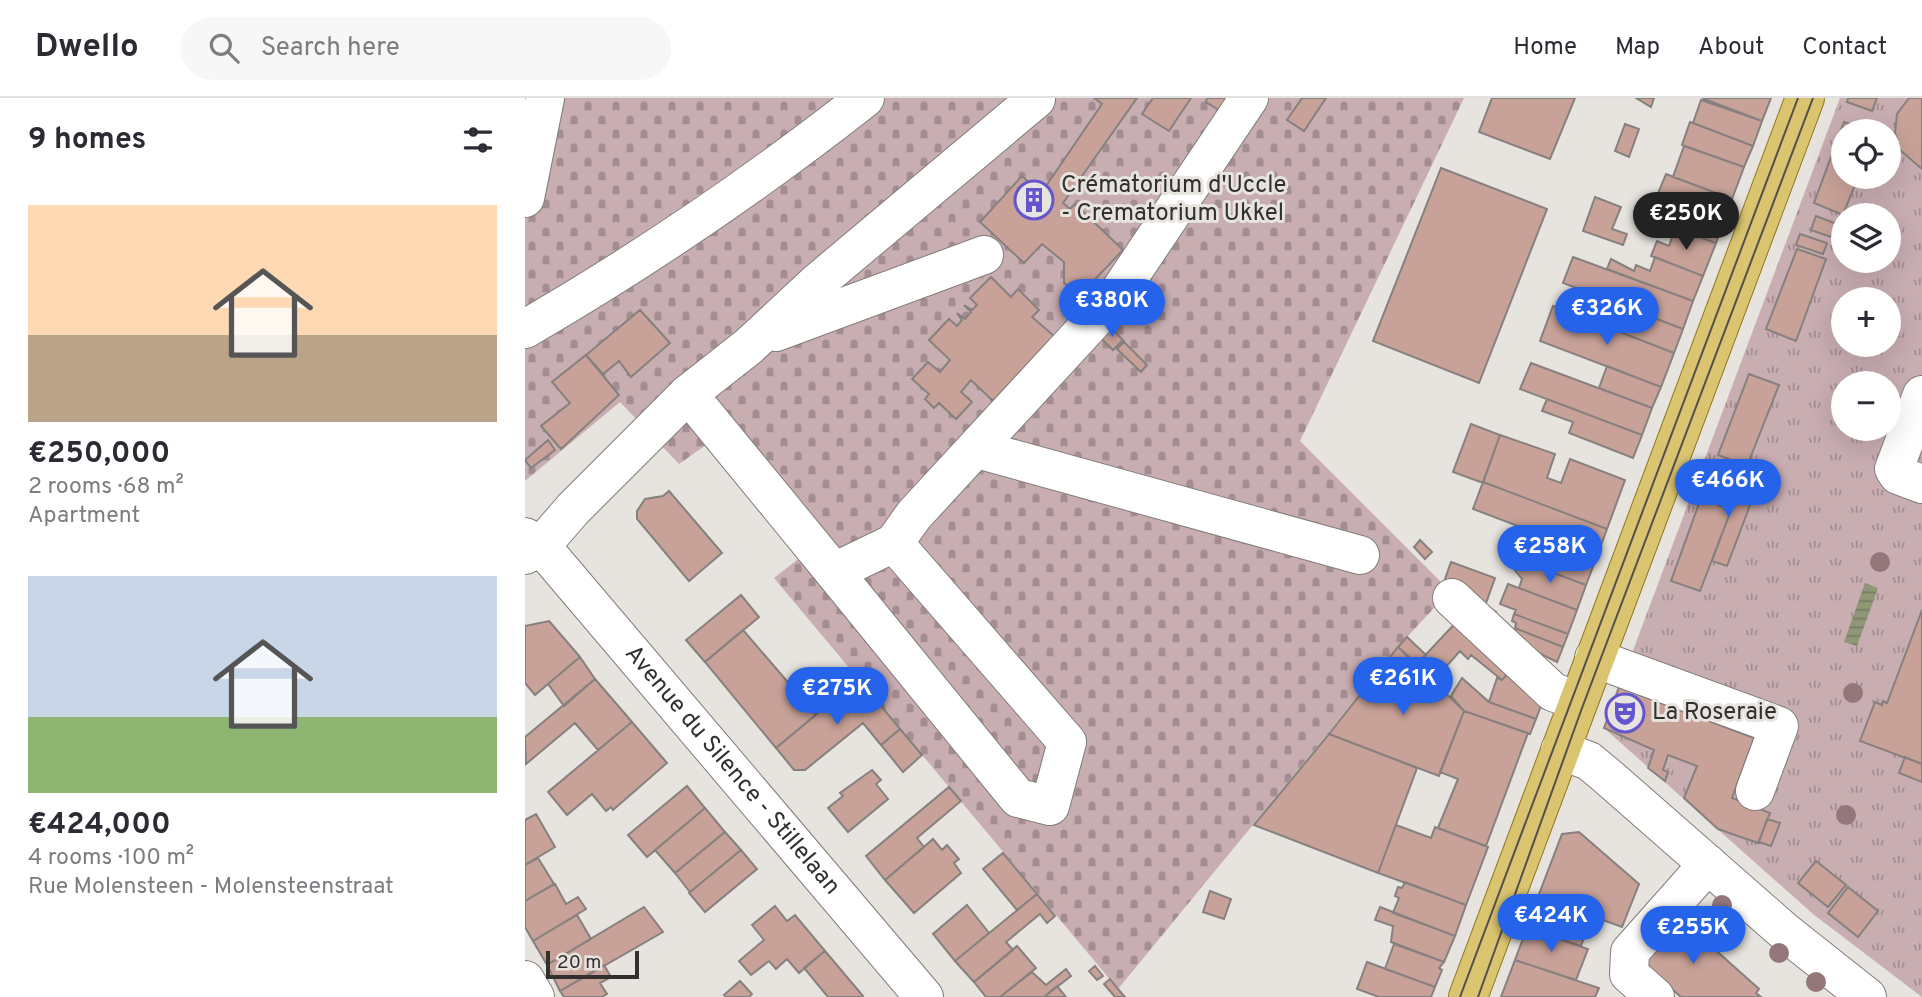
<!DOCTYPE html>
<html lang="en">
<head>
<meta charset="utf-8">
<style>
	:root { --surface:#fff; --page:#f7f7f7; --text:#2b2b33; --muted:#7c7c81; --line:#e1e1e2; --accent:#2563eb }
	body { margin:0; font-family:Overpass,sans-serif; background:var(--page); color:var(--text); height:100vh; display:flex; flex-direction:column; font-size:26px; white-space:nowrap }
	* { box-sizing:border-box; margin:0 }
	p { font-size:23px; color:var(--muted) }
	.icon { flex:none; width:38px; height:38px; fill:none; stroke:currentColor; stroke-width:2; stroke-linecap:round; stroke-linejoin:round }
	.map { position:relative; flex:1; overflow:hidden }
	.panel { display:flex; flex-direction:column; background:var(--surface); width:525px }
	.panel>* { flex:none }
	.fabs { position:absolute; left:1306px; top:21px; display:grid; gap:14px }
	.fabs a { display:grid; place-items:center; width:70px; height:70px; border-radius:50%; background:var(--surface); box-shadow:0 7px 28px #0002; font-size:35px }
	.scale { position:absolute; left:21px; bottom:18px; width:93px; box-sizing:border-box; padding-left:7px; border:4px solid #32302e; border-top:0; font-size:19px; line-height:24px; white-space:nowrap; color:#32302e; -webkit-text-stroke:5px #e7e3de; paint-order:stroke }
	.price { position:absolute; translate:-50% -60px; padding:0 16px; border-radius:24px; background:var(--accent); color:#fff; font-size:23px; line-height:46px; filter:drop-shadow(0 2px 4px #0008) }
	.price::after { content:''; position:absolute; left:50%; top:42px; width:21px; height:16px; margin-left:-10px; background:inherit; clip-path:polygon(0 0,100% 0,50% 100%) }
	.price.on { background:#222; color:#fff }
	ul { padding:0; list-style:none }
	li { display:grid; align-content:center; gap:14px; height:371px; padding:0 28px }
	li span { display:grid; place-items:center; height:217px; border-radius:0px; color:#555 }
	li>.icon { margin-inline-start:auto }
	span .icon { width:126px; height:126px; fill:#fffc; stroke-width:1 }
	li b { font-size:30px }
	h2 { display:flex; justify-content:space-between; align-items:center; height:84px; padding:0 28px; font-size:30px }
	header { display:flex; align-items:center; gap:42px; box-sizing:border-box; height:98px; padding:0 35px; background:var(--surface); border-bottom:2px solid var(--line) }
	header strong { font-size:33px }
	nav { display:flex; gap:38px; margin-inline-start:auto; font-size:24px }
	.search { width:490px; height:63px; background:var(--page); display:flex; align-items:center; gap:18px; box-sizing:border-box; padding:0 24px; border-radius:38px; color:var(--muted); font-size:26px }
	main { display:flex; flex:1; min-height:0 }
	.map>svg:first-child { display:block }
	.cemetery { fill:url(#cemetery-stones) }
	.park { fill:url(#park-tufts); fill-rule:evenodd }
	.water { fill:url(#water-rules) }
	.building { fill:#c8a298; stroke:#86817f; stroke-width:2 }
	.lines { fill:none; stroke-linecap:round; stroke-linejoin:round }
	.minor-casing { stroke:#817d7a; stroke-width:40 }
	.major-casing { stroke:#8f761b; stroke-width:40 }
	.minor { stroke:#fff; stroke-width:38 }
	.major { stroke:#dac470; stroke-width:38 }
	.tram { stroke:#53504e; stroke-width:2 }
	.tree { fill:#94777b }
	.labels { text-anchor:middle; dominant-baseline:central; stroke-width:6; stroke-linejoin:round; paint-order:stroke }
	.poi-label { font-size:24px; fill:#32302e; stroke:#e7e3de; text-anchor:start }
	.street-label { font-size:24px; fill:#32302e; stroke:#e7e3de }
</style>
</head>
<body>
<header>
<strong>Dwello</strong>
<div class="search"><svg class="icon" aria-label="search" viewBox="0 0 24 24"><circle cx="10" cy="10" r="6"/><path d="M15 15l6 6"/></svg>Search here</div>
<nav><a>Home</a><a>Map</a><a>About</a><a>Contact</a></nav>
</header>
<main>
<section class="panel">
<h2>9 homes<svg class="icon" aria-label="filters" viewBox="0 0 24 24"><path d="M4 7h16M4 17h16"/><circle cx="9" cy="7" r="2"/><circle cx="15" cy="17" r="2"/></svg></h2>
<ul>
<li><span style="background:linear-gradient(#ffd9b3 60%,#b9a48a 0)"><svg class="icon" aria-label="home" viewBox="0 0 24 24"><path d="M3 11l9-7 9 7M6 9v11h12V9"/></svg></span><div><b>€250,000</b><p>2 rooms · 68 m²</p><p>Apartment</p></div></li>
<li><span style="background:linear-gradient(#c9d6e8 65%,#8fb573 0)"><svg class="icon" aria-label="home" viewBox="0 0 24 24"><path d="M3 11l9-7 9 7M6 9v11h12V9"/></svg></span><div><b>€424,000</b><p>4 rooms · 100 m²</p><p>Rue Molensteen - Molensteenstraat</p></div></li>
</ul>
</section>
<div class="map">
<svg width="1397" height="899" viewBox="0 0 1397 899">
	<defs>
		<pattern id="cemetery-stones" width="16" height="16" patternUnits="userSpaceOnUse" patternTransform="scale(1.75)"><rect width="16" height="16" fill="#c8adb1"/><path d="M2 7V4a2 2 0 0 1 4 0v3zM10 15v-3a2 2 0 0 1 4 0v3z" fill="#a38d90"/></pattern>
		<pattern id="park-tufts" width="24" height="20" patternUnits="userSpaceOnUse" patternTransform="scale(1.75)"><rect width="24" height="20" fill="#c8adb1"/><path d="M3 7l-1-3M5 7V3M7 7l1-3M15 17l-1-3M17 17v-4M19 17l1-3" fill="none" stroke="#a38d90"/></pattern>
		<pattern id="water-rules" width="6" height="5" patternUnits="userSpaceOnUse" patternTransform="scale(1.75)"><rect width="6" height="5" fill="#8f9776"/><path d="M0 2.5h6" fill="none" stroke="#757c61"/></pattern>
	</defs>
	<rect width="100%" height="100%" fill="#e7e3de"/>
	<path class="cemetery" d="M0 0H939L775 343 925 493 882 539 593 891 249 480 277 458 181 347 154 366 95 304 0 383Z"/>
	<path class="park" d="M1315 0H1397V899L1288 816 1079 630ZM1318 33H1363V79H1318ZM1318 117H1363V163H1318ZM1318 201H1363V247H1318ZM1318 285H1363V331H1318Z"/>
	<path class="water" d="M1340 485 1353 490 1332 548 1319 544Z"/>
	<path class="building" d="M569 0H612L538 105 545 111 550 106 598 152 554 198 539 185V164L517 146 499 165 455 124 497 78 509 89 521 88 577 6Z
		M628 0H666L644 33 617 16Z
		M682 0H704L695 13 681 4Z
		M777 0H801L779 33 762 22Z
		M967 0H1050L1025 61 954 34Z
		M1111 0H1129L1126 9Z
		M1177 0H1246L1237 23Z
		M1323 0H1352L1347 13 1322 4Z
		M1384 0H1397V71L1376 53 1370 35 1372 16Z
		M1176 2 1237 23 1228 48 1168 25Z
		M1165 24 1228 48 1219 69 1157 47Z
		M1319 24 1343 33H1318V79H1333L1318 117 1289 105Z
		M1100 26 1114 31 1104 59 1090 53Z
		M1159 48 1219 69 1207 101 1148 79Z
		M916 70 1022 111 954 285 848 243Z
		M1141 76 1207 101 1199 122 1132 98Z
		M1070 99 1096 109 1087 131 1102 136 1098 147 1058 133Z
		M1141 101 1199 122 1191 145 1131 123Z
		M1291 118 1312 126 1306 139 1286 132Z
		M1150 130 1191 145 1178 178 1126 158 1132 143 1144 148Z
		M1275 136 1302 145 1298 156 1271 147Z
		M1272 151 1301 161 1271 243 1241 231Z
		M1048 159 1168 203 1158 231 1038 185Z
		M1130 159 1178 178 1168 203 1082 171 1086 161 1109 173 1111 167 1125 173Z
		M466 179 486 199 493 191 514 212 507 219 529 238 468 303 446 282 436 294 447 304 431 321 414 305 409 310 400 301 404 296 387 281 403 264 415 274 425 262 404 242 424 221 432 228 437 222 432 215 440 221 446 214 439 207 447 212 452 207 445 200Z
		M1095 207 1158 231 1149 255 1077 227 1084 211 1093 214Z
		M1028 208 1149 255 1136 289 1015 243Z
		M115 212 145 245 106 279 94 263 78 276 61 257Z
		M585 229 598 242 588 252 576 240Z
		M599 244 622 267 616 274 592 251Z
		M61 257 94 297 36 351 16 328 45 305 27 284Z
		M1006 265 1127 310 1117 337 995 291Z
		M1082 268 1136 289 1127 310 1074 290Z
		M1224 276 1254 287 1222 368 1193 357Z
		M1022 301 1117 337 1108 360 1044 335 1048 324 1017 313Z
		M946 326 975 337 958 385 928 374Z
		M975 337 1030 356 1022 380 1036 385 1045 361 1100 382 1082 431 958 384Z
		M23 342 30 352 6 370 0 362Z
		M958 384 1082 431 1072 458 948 411Z
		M1182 385 1227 402 1202 468 1187 463 1206 412 1176 400Z
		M144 393 197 455 164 483 112 421V413L120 401 138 398Z
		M1176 400 1206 412 1175 493 1146 483Z
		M1008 434 1072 458 1061 487 997 463Z
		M895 442 907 454 900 461 889 449Z
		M997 463 1061 487 1052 512 994 490 997 481 989 471Z
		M926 464 970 480 960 508 971 514 967 523 920 481Z
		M983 486 1052 512 1043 536 989 516 991 512 975 506Z
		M216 497 234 519 180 564 161 542Z
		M1397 512V666L1335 643 1350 604 1357 607 1358 603 1362 605Z
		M989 516 1043 536 1038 549 990 530 991 525 987 523Z
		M937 518 990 568 977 582 946 557 943 561 935 553 909 582 892 566Z
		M24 523 55 559 10 597 0 585V528Z
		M990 530 1038 549 1032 564 986 541Z
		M218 532 291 617 251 650 180 564Z
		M882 539 901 557 892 566 873 549Z
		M873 549 939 613 914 678 804 636Z
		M55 559 70 581 39 608 23 586Z
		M990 568 1020 597 1011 621 964 604 972 580 977 582Z
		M937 580 964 604 1011 621 1005 636 939 613 926 598Z
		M70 581 107 624 73 652 50 625 1 666 0 639Z
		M334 581 375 631 356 647 338 625 280 672H269L251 650Z
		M1094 589 1229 640 1207 700 1245 715 1233 745 1193 731 1159 700 1172 668 1143 657 1138 672 1143 674 1140 683 1123 670 1129 652 1079 630Z
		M939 613 1003 635 961 748 913 730 933 681 915 674Z
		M107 624 142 665 88 712 86 709 81 713 67 696 42 717 23 694Z
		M375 631 397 657 378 674 356 647Z
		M804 636 892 670 853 775 729 727Z
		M1380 659 1397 666V684L1374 675Z
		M347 672 356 682 351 686 363 701 323 734 303 710 318 698 315 695Z
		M162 688 180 710 122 759 103 737Z
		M424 689 436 703 392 740 399 749 360 782 341 758Z
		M180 710 200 734 150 775 130 752Z
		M11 716 30 749 0 767V722Z
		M1242 721 1255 725 1246 748 1234 744Z
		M871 727 906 740 910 729 963 749 941 807 853 775Z
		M200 734 216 752 165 794 150 775Z
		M1054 734 1114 786 1097 829 1013 799 1037 736Z
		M408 741 417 752 422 747 434 761 429 765 436 775 389 815 360 782Z
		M216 752 232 771 180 814 164 795Z
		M478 755 512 796 492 812 458 771Z
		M13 760 29 786 0 803V767Z
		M1291 763 1321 787 1303 809 1273 785Z
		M880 784 941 807 930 838 868 815 874 800 870 798 873 789 877 790Z
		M30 786 41 806 53 799 61 811 8 843 0 829V803Z
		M1323 789 1353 813 1333 839 1303 815Z
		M685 793 706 801 699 821 678 814Z
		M512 796 530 818 522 825 515 816 481 844 488 852 449 884 430 863Z
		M1013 799 1067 818 1056 848 1002 830Z
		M442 807 464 835 430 863 408 836Z
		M250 808 262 823 270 817 300 853 274 875 262 861 251 871 244 863 226 877 214 863 239 842 227 827Z
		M119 809 138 834 35 893 22 867Z
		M855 809 930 838 919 864 866 844 868 828 850 822Z
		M52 817 66 841 22 867 8 843Z
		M1147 819 1165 836 1168 832 1234 891 1231 895 1236 899H1156L1111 859Z
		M1002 830 1063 851 1051 882 990 862Z
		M869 846 919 864 914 870 917 872 910 889 860 871Z
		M492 848 511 870 475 899H461L449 884Z
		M300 853 338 898 337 899H303L279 870Z
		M990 862 1074 890 1070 899H976Z
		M842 864 910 889 906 899H854L832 891Z
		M79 867 86 879 75 885 82 896 77 899H39L35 893Z
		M570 868 578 878 572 882 564 873Z
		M541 871 546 878 519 899H475L507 874 521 887Z
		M585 881 593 891 600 899H590L579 886Z
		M215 883 227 896 224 899H201L199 897Z
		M532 888 541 899H519Z"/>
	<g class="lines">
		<defs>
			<g id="minor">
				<path d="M511 1 294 183 224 248 163 296 309 474 369 445 389 417 592 197 724 0"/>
				<path d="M0 100 20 0"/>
				<path d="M0 231C119 162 232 85 340 0"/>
				<path d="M251 234 459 157"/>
				<path d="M1397 297 1369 371 1373 377 1397 386"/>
				<path d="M452 351 835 457"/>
				<path id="s1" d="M0 439 16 448 399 899"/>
				<path d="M0 457 16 448 48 411 163 296"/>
				<path d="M309 474 493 700 525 708 542 644 369 445"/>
				<path d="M927 500 1028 594 1053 603"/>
				<path d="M1069 560 1254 628 1230 693"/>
				<path d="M1035 652 1064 663 1082 678 1260 834 1342 899"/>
				<path d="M0 882 10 899"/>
				<path d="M1130 899 1104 876 1105 854 1183 766"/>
			</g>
			<path id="major" d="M943 899 1280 0"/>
		</defs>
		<use href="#minor" class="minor-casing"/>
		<use href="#major" class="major-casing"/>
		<use href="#minor" class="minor"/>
		<use href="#major" class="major"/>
		<path class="tram" d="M935 899 1273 0
			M953 899 1057 610 1288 0"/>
	</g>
	<g class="tree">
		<circle cx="1355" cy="464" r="10"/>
		<circle cx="1328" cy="595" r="10"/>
		<circle cx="1321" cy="717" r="10"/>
		<circle cx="1197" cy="807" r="10"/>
		<circle cx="1254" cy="855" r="10"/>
		<circle cx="1291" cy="884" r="10"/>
	</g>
	<defs>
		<symbol id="building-ring" viewBox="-11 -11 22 22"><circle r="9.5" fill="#e7e3de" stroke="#6455ce" stroke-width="1.5"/><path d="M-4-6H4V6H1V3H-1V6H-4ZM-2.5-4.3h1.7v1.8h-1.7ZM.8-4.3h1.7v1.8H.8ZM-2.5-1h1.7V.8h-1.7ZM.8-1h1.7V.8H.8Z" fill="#6455ce"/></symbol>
		<symbol id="theatre-ring" viewBox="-11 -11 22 22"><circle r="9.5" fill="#e7e3de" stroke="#6455ce" stroke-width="1.5"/><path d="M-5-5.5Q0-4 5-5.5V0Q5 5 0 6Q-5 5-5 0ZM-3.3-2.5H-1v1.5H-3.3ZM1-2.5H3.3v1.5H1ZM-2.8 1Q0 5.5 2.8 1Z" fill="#6455ce"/></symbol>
	</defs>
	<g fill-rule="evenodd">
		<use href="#building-ring" x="487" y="80" width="44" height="44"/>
		<use href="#theatre-ring" x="1078" y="593" width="44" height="44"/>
	</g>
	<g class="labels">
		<g class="poi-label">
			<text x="536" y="88">Crématorium d'Uccle<tspan x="536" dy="28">- Crematorium Ukkel</tspan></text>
			<text x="1127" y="615">La Roseraie</text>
		</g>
		<g class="street-label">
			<text stroke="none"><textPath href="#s1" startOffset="313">Avenue du Silence - Stillelaan</textPath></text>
		</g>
	</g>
</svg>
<div class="fabs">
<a><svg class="icon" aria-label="locate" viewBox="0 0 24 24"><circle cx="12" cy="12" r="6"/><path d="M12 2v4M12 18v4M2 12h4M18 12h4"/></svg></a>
<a><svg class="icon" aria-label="layers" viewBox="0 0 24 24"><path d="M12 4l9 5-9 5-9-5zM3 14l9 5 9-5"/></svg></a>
<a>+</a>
<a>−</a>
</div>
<div class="scale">20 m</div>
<b class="price on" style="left:1161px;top:154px">€250K</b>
<b class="price" style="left:587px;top:241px">€380K</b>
<b class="price" style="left:1082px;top:249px">€326K</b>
<b class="price" style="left:1203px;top:421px">€466K</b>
<b class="price" style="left:1025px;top:487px">€258K</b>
<b class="price" style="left:878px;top:619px">€261K</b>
<b class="price" style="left:312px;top:629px">€275K</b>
<b class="price" style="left:1026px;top:856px">€424K</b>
<b class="price" style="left:1168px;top:868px">€255K</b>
</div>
</main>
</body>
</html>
